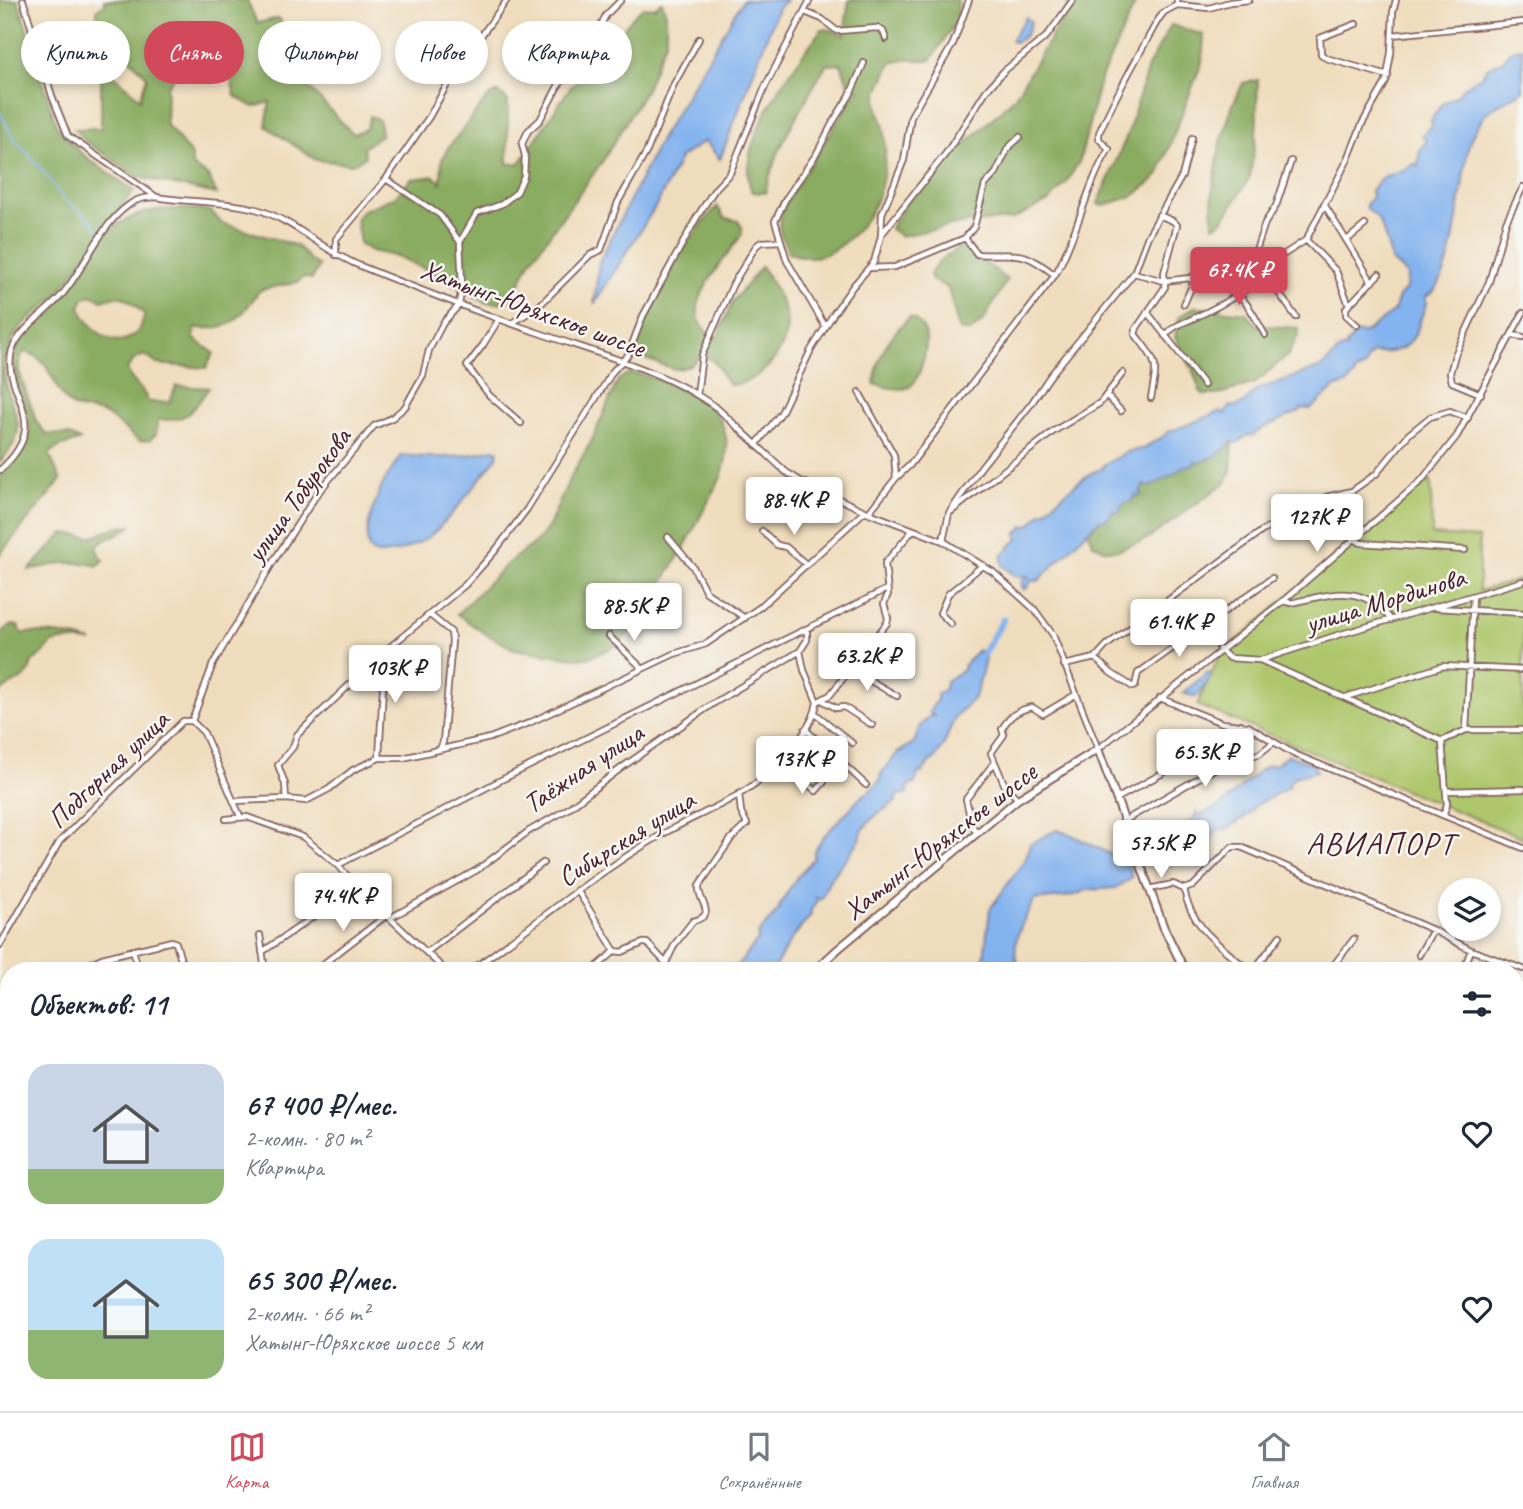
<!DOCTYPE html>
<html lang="ru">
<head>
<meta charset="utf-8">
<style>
	:root { --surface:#fff; --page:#f6f6f7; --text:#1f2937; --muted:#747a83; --line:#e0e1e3; --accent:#d1495b }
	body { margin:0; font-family:Caveat,sans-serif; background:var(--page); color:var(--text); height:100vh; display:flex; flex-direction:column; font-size:26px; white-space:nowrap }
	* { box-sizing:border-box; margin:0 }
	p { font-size:23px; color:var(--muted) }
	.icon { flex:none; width:38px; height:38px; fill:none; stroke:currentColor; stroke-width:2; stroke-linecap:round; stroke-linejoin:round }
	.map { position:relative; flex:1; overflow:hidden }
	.drawer { position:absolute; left:0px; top:962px; width:1524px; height:450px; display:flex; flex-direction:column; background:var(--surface); border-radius:28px 28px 0 0; box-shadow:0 4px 10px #0003 }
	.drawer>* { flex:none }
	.hud { position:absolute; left:21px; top:21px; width:700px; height:63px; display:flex; gap:14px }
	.fabs { position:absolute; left:1438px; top:878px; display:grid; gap:14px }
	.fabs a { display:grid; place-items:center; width:63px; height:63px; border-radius:50%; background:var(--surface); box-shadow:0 4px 10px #0003; font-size:35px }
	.price { position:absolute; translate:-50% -60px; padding:0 16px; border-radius:7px; background:#fff; color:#222; font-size:23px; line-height:46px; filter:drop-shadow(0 2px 4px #0008) }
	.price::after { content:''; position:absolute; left:50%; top:42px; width:21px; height:16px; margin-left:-10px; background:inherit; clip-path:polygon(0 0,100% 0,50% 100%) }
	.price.selected { background:var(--accent); color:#fff }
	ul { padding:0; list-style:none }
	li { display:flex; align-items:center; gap:21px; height:175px; padding:0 28px }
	li span { display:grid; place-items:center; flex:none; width:196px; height:140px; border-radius:21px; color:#555 }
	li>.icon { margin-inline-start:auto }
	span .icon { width:84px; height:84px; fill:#fffc; stroke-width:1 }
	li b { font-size:30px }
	h2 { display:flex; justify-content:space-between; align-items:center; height:84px; padding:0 28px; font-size:30px }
	.pill { padding:0 24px; border-radius:32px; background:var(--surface); box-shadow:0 4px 10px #0003; font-size:24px; line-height:63px }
	.pill.selected { background:var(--accent); color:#fff }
	.tab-bar { display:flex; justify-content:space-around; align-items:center; height:98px; border-top:2px solid var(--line); background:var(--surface); font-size:19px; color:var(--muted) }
	.tab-bar a { display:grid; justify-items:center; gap:4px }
	.tab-bar .selected { color:var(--accent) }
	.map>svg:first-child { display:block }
	.green { fill:#aec76c; stroke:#7c734c; stroke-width:2 }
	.forest { fill:#8aac60; stroke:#6a6646; stroke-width:2; fill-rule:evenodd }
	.water { fill:#84b4ef; stroke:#676a8d; stroke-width:2 }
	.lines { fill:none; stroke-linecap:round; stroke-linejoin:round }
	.stream { stroke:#84b4ef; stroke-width:2 }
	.river { stroke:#84b4ef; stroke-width:7 }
	.minor-casing { stroke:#84625e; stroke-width:8 }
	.major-casing { stroke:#84625e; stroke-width:10 }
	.minor { stroke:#fff; stroke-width:4.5 }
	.major { stroke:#fff; stroke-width:6 }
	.labels { text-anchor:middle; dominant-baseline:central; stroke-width:5; stroke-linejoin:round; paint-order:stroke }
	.street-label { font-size:28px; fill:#4a1f2b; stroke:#f6f6f2 }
	.quarter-label { font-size:32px; letter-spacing:2px; fill:#4a1f2b; stroke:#f6f6f2 }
</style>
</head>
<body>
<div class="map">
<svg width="1523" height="1411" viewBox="0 0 1523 1411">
	<rect width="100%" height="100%" fill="#f6f6f2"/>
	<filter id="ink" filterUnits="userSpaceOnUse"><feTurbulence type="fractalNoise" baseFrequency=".0143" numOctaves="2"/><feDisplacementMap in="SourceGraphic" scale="14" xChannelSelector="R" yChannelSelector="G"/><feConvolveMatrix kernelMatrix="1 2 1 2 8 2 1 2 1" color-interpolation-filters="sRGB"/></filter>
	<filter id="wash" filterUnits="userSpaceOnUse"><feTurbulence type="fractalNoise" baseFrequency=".00686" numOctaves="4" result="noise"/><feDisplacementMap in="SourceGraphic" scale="28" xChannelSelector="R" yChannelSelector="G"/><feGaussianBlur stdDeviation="1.57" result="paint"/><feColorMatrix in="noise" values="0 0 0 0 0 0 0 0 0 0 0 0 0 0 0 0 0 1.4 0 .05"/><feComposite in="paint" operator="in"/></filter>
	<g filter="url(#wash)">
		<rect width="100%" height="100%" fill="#f0ddbd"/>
		<path class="green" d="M1431 480 1432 535 1479 538V591L1523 579V838L1197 705 1219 656 1356 538Z"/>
		<path class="forest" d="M0 0H18L56 124C75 154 104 170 134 190 116 214 98 238 80 263 72 274 64 287 55 297 40 312 19 323 11 343 6 354 2 368 5 379 12 417 33 426 0 462Z
			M104 0H247L257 23 279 18 300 56 307 86 353 134 366 129 370 116 379 120 381 135 363 148 365 157 353 164 316 160 266 126 270 102 254 107 235 96 231 79 198 54 188 57 167 87 166 124 192 156V166L208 176 217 194 138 177 84 140 75 129 101 128V63L140 99 147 76 97 25V9L105 4Z
			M849 0H958V18L931 60H904L891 63C887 74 878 86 877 98 876 109 882 118 884 128 889 172 881 211 847 240 827 257 815 261 789 253 779 231 775 228 785 204L858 89 848 83 841 64 826 65C802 107 776 146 765 193L752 192C732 146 794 65 822 29L833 30 844 36Z
			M1069 0H1137L1100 80 1080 160 1066 183 1049 201 1013 219 965 223 901 236 890 229 911 196 928 179 1014 98 1064 16Z
			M662 2 666 14V40L646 89 602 162 530 262 512 299 499 303H486L425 269 399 257 371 251 360 244 356 219 363 210 395 197 411 179 434 176 441 183 442 159 448 148 487 98 498 92 508 101V164L520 163 569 89 603 55 634 15 643 7 654 8Z
			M1171 25 1204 35 1202 62 1158 176 1135 195 1103 206 1098 204 1128 133 1148 67Z
			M1258 80 1256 136 1250 177 1229 211 1219 224 1213 226 1212 195 1220 145 1232 107 1243 83Z
			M717 206 725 218 738 221 742 227V234C729 254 694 292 698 315 699 324 707 332 712 339L718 336 733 301 761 267C769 275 784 305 786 316 793 348 759 385 729 385 720 374 717 357 701 356 693 364 686 369 674 369L636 356 634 350C648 315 664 283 683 250 692 234 706 220 717 206Z
			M199 209 212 212 221 223 297 246 310 260 319 266 312 279 303 277 298 282 260 290C238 319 234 331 196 328L193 338 214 353 206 368 157 364 145 355 136 358 127 368C129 382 144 387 148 402H170L176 386 209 388C191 411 191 421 158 420L156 434 150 440 139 441C127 432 112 415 98 412 87 409 75 411 67 402 53 387 50 357 25 352L21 355 19 372 37 423 46 434 69 435 80 440C69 445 57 445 49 454L61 480 0 554V474C35 443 36 435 20 391 16 380 12 371 13 360 16 333 46 316 62 298 80 278 91 252 108 232 113 226 123 221 130 218 151 207 176 209 199 209ZM91 295 102 300C125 291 129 300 145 315 143 320 141 328 138 331 117 355 88 329 80 307L84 298Z
			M957 248 970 251 1007 280 983 321 970 332 959 330 948 288 932 280 930 274 938 263 948 254 949 256Z
			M1194 307 1246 313 1257 325 1298 328V335L1289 354 1255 383 1217 395H1204L1200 391 1192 369 1175 337 1179 317Z
			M910 317C916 320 923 326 925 332 929 346 920 383 907 388 898 391 882 386 874 384 879 352 887 339 910 317Z
			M629 373C657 375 716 400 724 429 729 445 726 463 721 477L685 546 638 622 621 642 610 649 587 658H574L514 649 484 633 457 614 509 562 539 539 549 526 570 478 592 440 618 380Z
			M1233 443 1231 471 1226 482 1149 538 1118 550H1105L1093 544 1088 532 1123 496Z
			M131 526C123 536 81 540 104 560L98 566 84 563H63L29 570 64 533 91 537 117 527Z
			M11 625 18 626 21 633C46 632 68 634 92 642L67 640 52 643 42 655 32 661C28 686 13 678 0 693V634Z
			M104 1404H239L230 1411H79Z"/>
		<path class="water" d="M743 0H786L778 8 720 159 705 141 681 157 657 204 594 304 599 262 660 140Z
			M1026 17 1031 22C1027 34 1025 39 1013 42L1011 40Z
			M1523 48V91C1513 97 1499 103 1490 110 1484 114 1472 134 1470 141 1460 172 1457 287 1425 297 1428 305 1423 310 1421 318 1414 346 1401 354 1373 353L1367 359 1365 367 1354 373 1355 375 1347 384 1334 388 1311 409H1301L1299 412 1265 427 1253 435 1246 436 1238 443 1232 442 1218 455 1198 463 1195 461 1192 466 1187 465C1174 475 1163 479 1150 487L1144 485 1140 492 1142 495 1138 497 1135 495 1132 501 1122 504 1119 512 1112 510 1113 513 1105 520H1099L1038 581H1031L1026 589H1023L1021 581 1028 576H1015L1002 565V555L1018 539 1017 533 1023 527 1030 525 1042 512 1047 511 1048 508C1061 497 1091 468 1103 469V466L1126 452 1146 448C1153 440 1162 440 1169 431 1174 431 1214 414 1220 411L1224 414 1230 406C1240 409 1250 398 1256 390L1322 367 1342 348H1346V345L1356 333H1365L1394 311 1399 297 1406 289 1407 275 1391 260C1391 256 1382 225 1379 221 1377 216 1371 212 1367 209L1366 205 1372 197 1371 190 1384 176C1394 175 1406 168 1415 164L1418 166 1420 148 1425 144 1426 140 1422 136 1432 126 1431 120 1442 104 1458 95 1461 90 1482 76 1487 68 1502 61 1512 50Z
			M493 449 498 450 497 457C479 479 449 522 427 538 415 546 397 553 382 554 351 557 377 496 384 482 389 473 396 464 401 455 432 459 463 459 493 449Z
			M978 650 985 656C985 662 977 693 974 697 969 705 960 710 955 718 946 734 947 747 932 761H930L922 773 919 772 914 784 907 787 909 791 906 794 896 795V802C881 811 861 823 860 840L830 879 821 899 816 897 817 901 811 910V915L793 937 772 971H736L737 966 758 940V934L780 908 779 906 797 877 814 858V851L826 834 863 795 868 793 880 780 881 774 899 751H903V749L914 743 920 726 930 716H934L929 712 937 700V694L945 689 946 681 964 669 963 666Z
			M1208 672 1212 676 1196 697 1183 693Z
			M1288 755 1313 764 1317 771 1294 777 1290 781 1289 787 1256 805 1248 815 1228 828 1217 831 1209 840 1186 848 1175 862 1169 864 1163 863 1173 856C1175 846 1173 836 1177 827L1192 821 1197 811 1198 816 1220 806 1258 772 1269 765H1275Z
			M1056 830 1072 835 1112 855 1123 852 1131 873V879L1115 888 1087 890 1071 896 1034 900C1021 926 1009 941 1019 971H988L984 958 990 909 1026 858 1030 844Z
			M20 1404H115V1406L106 1411H6Z
			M636 1404H728L734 1411H620Z
			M998 1404H1051L1063 1411H1009Z
			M1154 1404H1187L1189 1411H1150Z"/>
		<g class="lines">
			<path class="stream" d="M0 112 12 136 43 171 64 199 91 220 98 229"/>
			<path class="river" d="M980 659 1003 620"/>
		</g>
	</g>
	<g filter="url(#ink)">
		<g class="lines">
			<defs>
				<path id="minor" d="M23 0 52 96 68 136 155 196
					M1177 5 1209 8 1230 2 1249 0
					M805 12 822 19 837 31 877 28 883 31 886 39
					M1356 24 1320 38 1321 54 1326 58 1388 76
					M1392 35 1523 22
					M1324 204 1372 282
					M881 235 947 152 986 91 1004 71 1047 36 1073 0
					M965 238 974 227 985 185 996 173 1008 148 1020 137
					M1306 240 1336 271 1349 305
					M1347 240 1365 225
					M460 242 477 213 502 204 517 192 524 176 525 156 522 144 528 131 540 120 558 86 590 46 606 15 621 0
					M1255 253 1265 223 1276 206 1291 161
					M336 255V239L386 179 429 117 452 76 507 0
					M870 268 895 267 965 238 977 254C1018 257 1018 246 1055 275
					M1134 273 1164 281 1190 278 1230 260 1251 253 1283 255 1306 240 1348 159 1362 124 1386 82 1391 53 1393 12 1396 0
					M1266 275 1296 317
					M1190 279C1200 284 1207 283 1217 285 1244 290 1253 314 1265 335
					M1184 304 1194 281
					M1147 312 1204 385
					M499 319 483 345 467 366 489 395 521 423
					M512 323 539 306 590 255 601 250 618 202 647 151 674 84 699 39
					M1357 325 1346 315V308L1379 274
					M825 326 787 261 775 221 785 200 817 153 833 122 850 95 864 63
					M1137 328 1135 334C1158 364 1158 361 1151 398
					M1136 329 1165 287 1164 273 1177 225 1173 221 1159 215
					M1512 335 1523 337
					M1165 336C1173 326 1181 324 1192 319 1214 309 1273 279 1279 256
					M859 392 894 455 896 478 869 512
					M1481 394 1452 382 1450 373 1455 355 1489 282 1506 222 1523 187
					M697 395 702 355 733 284 756 246 761 242 781 241
					M1107 396 1121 411
					M756 445 781 413 811 350 834 313 853 286 874 262 881 236 882 214 904 160 911 116 953 44 969 0
					M0 470C56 420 0 393 12 350 20 329 44 314 59 298 85 270 98 226 130 204 138 198 147 197 156 197 189 203 224 200 256 209 294 220 322 250 358 265 419 290 480 313 542 334 599 354 669 372 718 409L786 472 799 480 869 513 943 541 993 572 1035 610 1053 635 1098 749 1283 601 1421 481 1457 436 1523 313
					M896 478 910 465 1055 275C1078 235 1085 188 1109 149L1099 139V133C1116 94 1137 58 1158 20L1164 12 1177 5V0
					M952 511 1054 431 1100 403 1123 373
					M804 514 800 493 804 483
					M762 531 777 545 786 547 807 565
					M668 537 693 567 706 592 745 618
					M1354 539 1361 543 1465 550
					M943 541 949 513 981 467 1031 404 1050 376 1134 273 1148 236 1182 176 1192 138
					M1283 601 1291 603C1331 594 1363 582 1391 620
					M1436 608 1523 613
					M430 615 451 632 452 641 443 742 440 749
					M951 624 940 613 948 594 983 565
					M609 636 642 668
					M1219 649 1229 658 1260 660 1442 741 1466 730H1523
					M800 651 804 670 817 702
					M1095 658 1111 673 1133 687 1135 686 1138 673 1272 578
					M1261 660 1338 635 1523 581
					M1064 665 1095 658 1107 645 1262 531 1279 522 1287 521 1326 497 1352 491 1376 474 1409 434 1430 417 1450 411 1468 418
					M850 669 897 696
					M1346 697 1443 666 1523 670
					M1160 698 1222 723 1248 726 1294 754 1523 848
					M822 700 836 708 844 707 872 725
					M815 713 852 743
					M192 721 213 664 273 562 317 494 374 426 392 418 405 407 423 375 429 350 443 323 459 305 462 285 460 242 440 215 386 179
					M805 729 866 785
					M1466 730 1473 596
					M1442 741 1447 805 1443 815
					M1223 750 1235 758
					M379 758 385 652
					M780 761 816 791 824 782
					M1446 791 1523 789
					M286 799 285 784 278 765 293 747 297 735 385 651 465 585 495 551 527 509 613 371 628 355 643 316 697 217 715 189 730 173 765 87 810 0
					M1018 799 1005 786 991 753 1004 735 1002 729C1009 716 1018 710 1032 707L1043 714 1075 695
					M1116 799 1208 748 1217 746 1223 750 1234 738 1241 724
					M235 801 286 799 306 801 329 789 353 770 379 758H403L490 738 529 723 674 654 706 644 760 607 865 511
					M226 819 247 817 303 837 338 865 357 887 446 971
					M1124 821 1228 761 1259 754 1274 742
					M978 833 972 826 966 799 994 763
					M338 865 499 781 887 589
					M1149 889 1173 884 1184 889 1193 886 1232 847H1241L1433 930 1471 950 1523 969
					M1184 889C1190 927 1223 948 1250 971
					M577 890 615 951
					M390 918 477 870 529 831 566 810 624 766 714 703 800 651 807 640V631
					M260 935 265 971
					M0 945 60 841 183 721H192L204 733 240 816
					M133 950 139 971
					M262 952 357 887
					M427 952 543 863
					M1419 955 1433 930
					M74 971 102 958 172 941 176 943 184 971
					M314 971 387 915
					M470 971C532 927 590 877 656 838 693 815 738 802 770 771 788 755 814 727 817 702L830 695 887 623 888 618 884 604 888 594 885 563 913 530
					M592 971 615 951 622 952 643 943H647L665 962
					M662 971 675 944 693 921C719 915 697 901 699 886L731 839 747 824 741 812 739 794
					M1253 971 1280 936
					M1329 971 1354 939
					M1411 971 1413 969
					M1463 971 1471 950
					M1516 1016 1523 1019
					M0 1073 9 1066
					M0 1188 9 1184
					M0 1221 9 1216
					M0 1324 9 1319
					M1516 1388 1523 1389
					M419 1404 423 1411
					M821 1404 824 1411
					M303 1406 322 1404
					M433 1411 436 1407 447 1404
					M852 1411 857 1404
					M951 1411 961 1404
					M1470 1411V1404
					M1523 1411V1405"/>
				<path id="major" d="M814 971 838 949 1018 799 1098 749 1164 928 1185 971
					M1516 1212 1523 1215
					M1316 1404 1319 1411
					M375 1411 384 1404
					M911 1411 921 1404"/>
			</defs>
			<use href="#minor" class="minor-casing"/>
			<use href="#major" class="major-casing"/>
			<use href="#minor" class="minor"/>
			<use href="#major" class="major"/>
		</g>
	</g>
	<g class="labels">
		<g class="street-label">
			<text transform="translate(533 308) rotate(20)">Хатынг-Юряхское шоссе</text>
			<text transform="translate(298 495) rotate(-54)">улица Тобурокова</text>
			<text transform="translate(1385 600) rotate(-17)">улица Мординова</text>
			<text transform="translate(583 768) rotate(-34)">Таёжная улица</text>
			<text transform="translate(108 769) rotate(-44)">Подгорная улица</text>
			<text transform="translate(626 838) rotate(-32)">Сибирская улица</text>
			<text transform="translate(940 841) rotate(-38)">Хатынг-Юряхское шоссе</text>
		</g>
		<g class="quarter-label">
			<text x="1381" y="843">АВИАПОРТ</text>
		</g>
	</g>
</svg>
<div class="fabs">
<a><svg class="icon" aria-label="layers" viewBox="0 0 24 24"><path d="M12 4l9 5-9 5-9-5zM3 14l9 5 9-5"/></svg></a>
</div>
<b class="price selected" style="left:1239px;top:307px">67.4K ₽</b>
<b class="price" style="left:794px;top:537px">88.4K ₽</b>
<b class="price" style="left:1317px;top:554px">127K ₽</b>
<b class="price" style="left:634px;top:643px">88.5K ₽</b>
<b class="price" style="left:1179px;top:659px">61.4K ₽</b>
<b class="price" style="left:867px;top:693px">63.2K ₽</b>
<b class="price" style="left:395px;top:705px">103K ₽</b>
<b class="price" style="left:1205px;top:789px">65.3K ₽</b>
<b class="price" style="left:802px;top:796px">137K ₽</b>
<b class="price" style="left:1161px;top:880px">57.5K ₽</b>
<b class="price" style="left:343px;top:933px">74.4K ₽</b>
<div class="hud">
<a class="pill">Купить</a>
<a class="pill selected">Снять</a>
<a class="pill">Фильтры</a>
<a class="pill">Новое</a>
<a class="pill">Квартира</a>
</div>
<section class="drawer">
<h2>Объектов: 11<svg class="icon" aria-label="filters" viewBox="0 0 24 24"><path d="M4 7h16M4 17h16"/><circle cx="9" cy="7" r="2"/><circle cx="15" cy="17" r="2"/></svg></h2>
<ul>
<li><span style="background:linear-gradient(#c9d6e8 75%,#8fb573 0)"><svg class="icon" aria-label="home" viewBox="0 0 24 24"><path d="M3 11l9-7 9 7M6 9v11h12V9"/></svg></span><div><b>67 400 ₽/мес.</b><p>2-комн. · 80 m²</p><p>Квартира</p></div><svg class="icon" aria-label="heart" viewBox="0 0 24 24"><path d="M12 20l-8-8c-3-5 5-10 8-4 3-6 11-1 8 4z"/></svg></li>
<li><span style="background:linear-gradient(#bfe0f5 65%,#8fb573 0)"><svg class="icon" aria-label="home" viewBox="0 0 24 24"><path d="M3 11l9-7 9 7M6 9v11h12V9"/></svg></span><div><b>65 300 ₽/мес.</b><p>2-комн. · 66 m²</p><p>Хатынг-Юряхское шоссе 5 км</p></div><svg class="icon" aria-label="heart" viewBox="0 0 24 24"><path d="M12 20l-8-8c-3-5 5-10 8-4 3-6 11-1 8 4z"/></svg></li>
</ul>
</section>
</div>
<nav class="tab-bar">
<a class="selected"><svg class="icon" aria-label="map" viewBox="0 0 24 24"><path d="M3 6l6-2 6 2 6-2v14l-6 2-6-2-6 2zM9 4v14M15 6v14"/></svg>Карта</a>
<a><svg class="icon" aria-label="saved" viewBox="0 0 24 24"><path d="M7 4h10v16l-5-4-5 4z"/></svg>Сохранённые</a>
<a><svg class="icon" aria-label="home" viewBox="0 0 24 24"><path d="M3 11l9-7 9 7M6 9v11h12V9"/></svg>Главная</a>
</nav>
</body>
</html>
